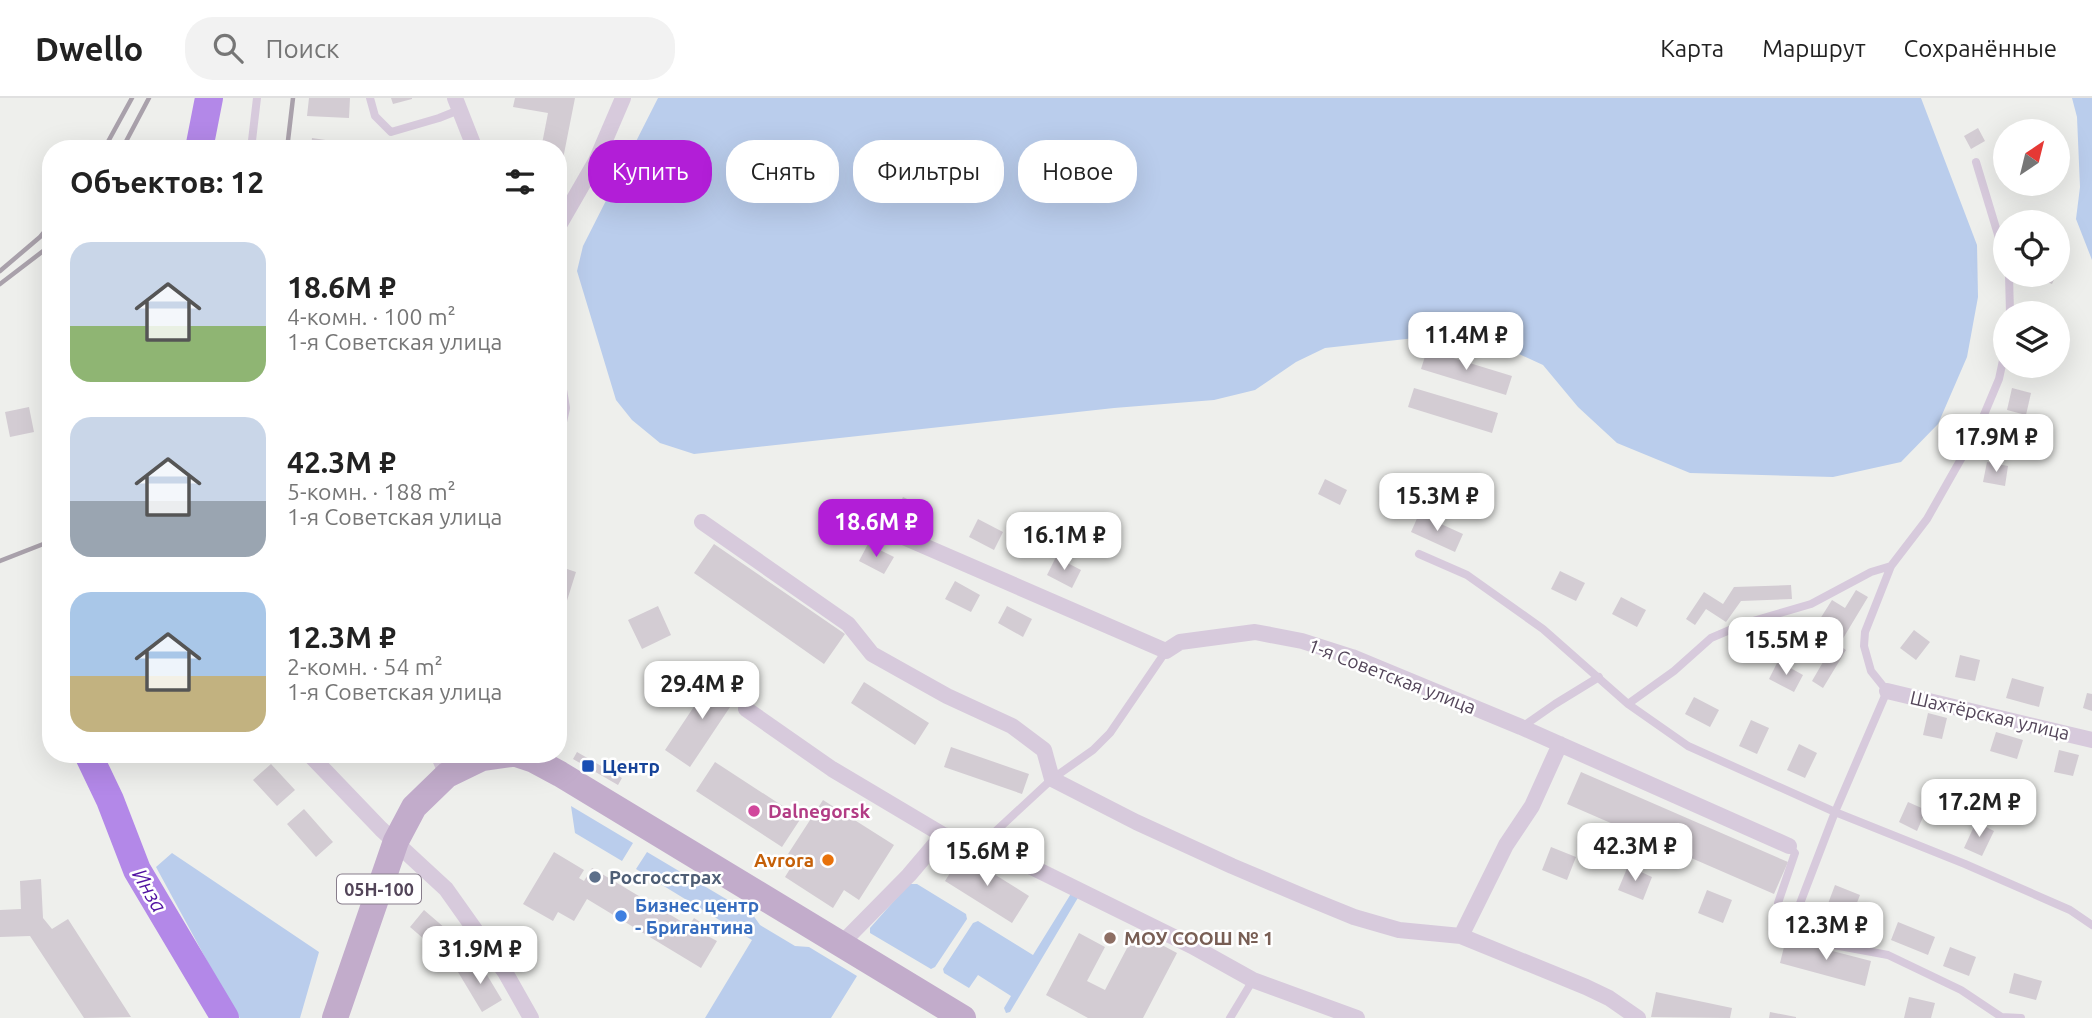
<!DOCTYPE html>
<html lang="ru">
<head>
<meta charset="utf-8">
<style>
	:root { --surface:#fff; --page:#f2f2f2; --text:#222; --muted:#767676; --line:#e0e0e0; --accent:#b21ed7 }
	body { margin:0; font-family:Ubuntu,sans-serif; background:var(--page); color:var(--text); height:100vh; display:flex; flex-direction:column; font-size:26px; white-space:nowrap }
	* { box-sizing:border-box; margin:0 }
	p { font-size:23px; color:var(--muted) }
	.icon { flex:none; width:38px; height:38px; fill:none; stroke:currentColor; stroke-width:2; stroke-linecap:round; stroke-linejoin:round }
	.map { position:relative; flex:1; overflow:hidden }
	.sheet { position:absolute; left:42px; top:42px; width:525px; height:623px; display:flex; flex-direction:column; background:var(--surface); border-radius:28px; box-shadow:0 7px 28px #0002 }
	.sheet>* { flex:none }
	.top-card { position:absolute; left:588px; top:42px; width:665px; height:63px; display:flex; gap:14px }
	.needle { width:46px; rotate:35deg }
	.tools { position:absolute; left:1993px; top:21px; display:grid; gap:14px }
	.tools a { display:grid; place-items:center; width:77px; height:77px; border-radius:50%; background:var(--surface); box-shadow:0 7px 28px #0002; font-size:35px }
	.price { position:absolute; translate:-50% -60px; padding:0 16px; border-radius:14px; background:#fff; color:#222; font-size:23px; line-height:46px; filter:drop-shadow(0 2px 4px #0008) }
	.price::after { content:''; position:absolute; left:50%; top:42px; width:21px; height:16px; margin-left:-10px; background:inherit; clip-path:polygon(0 0,100% 0,50% 100%) }
	.price.current { background:var(--accent); color:#fff }
	ul { padding:0; list-style:none }
	li { display:flex; align-items:center; gap:21px; height:175px; padding:0 28px }
	li span { display:grid; place-items:center; flex:none; width:196px; height:140px; border-radius:21px; color:#555 }
	li>.icon { margin-inline-start:auto }
	span .icon { width:84px; height:84px; fill:#fffc; stroke-width:1 }
	li b { font-size:30px }
	h2 { display:flex; justify-content:space-between; align-items:center; height:84px; padding:0 28px; font-size:30px }
	.chip { padding:0 24px; border-radius:28px; background:var(--surface); box-shadow:0 7px 28px #0002; font-size:24px; line-height:63px }
	.chip.current { background:var(--accent); color:#fff }
	header { display:flex; align-items:center; gap:42px; box-sizing:border-box; height:98px; padding:0 35px; background:var(--surface); border-bottom:2px solid var(--line) }
	header strong { font-size:33px }
	nav { display:flex; gap:38px; margin-inline-start:auto; font-size:24px }
	.search { width:490px; height:63px; background:var(--page); display:flex; align-items:center; gap:18px; box-sizing:border-box; padding:0 24px; border-radius:28px; color:var(--muted); font-size:26px }
	.map>svg:first-child { display:block }
	.green { fill:#bacdec }
	.lines { fill:none; stroke-linecap:round; stroke-linejoin:round }
	.river { stroke:#b388e8; stroke-width:28 }
	.building { fill:#d3ccd3 }
	.service { stroke:#d7cadc; stroke-width:8 }
	.minor { stroke:#d7cadc; stroke-width:16 }
	.primary { stroke:#c2accb; stroke-width:26 }
	.rail { stroke:#a9a1ab; stroke-width:4.5 }
	.transit-dot { fill:#1a4fb4; stroke:#fff; stroke-width:2.5 }
	.hotel-dot { fill:#d1479c; stroke:#fff; stroke-width:2.5 }
	.food-dot { fill:#e8710a; stroke:#fff; stroke-width:2.5 }
	.service-dot { fill:#5c6f8a; stroke:#fff; stroke-width:2.5 }
	.shop-dot { fill:#3f7fe0; stroke:#fff; stroke-width:2.5 }
	.education-dot { fill:#8d6e63; stroke:#fff; stroke-width:2.5 }
	.labels { text-anchor:middle; dominant-baseline:central; stroke-width:5; stroke-linejoin:round; paint-order:stroke }
	.shield { fill:#fff; stroke:#877d8b; stroke-width:2 }
	.shield-label { font-size:18px; font-weight:bold; fill:#534559 }
	.street-label { font-size:19px; fill:#534559; stroke:#fff }
	.transit-label { font-size:19px; font-weight:bold; fill:#164399; stroke:#fff; text-anchor:start }
	.hotel-label { font-size:19px; font-weight:bold; fill:#b23c85; stroke:#fff; text-anchor:start }
	.food-label { font-size:19px; font-weight:bold; fill:#c56008; stroke:#fff; text-anchor:end }
	.service-label { font-size:19px; font-weight:bold; fill:#4e5e75; stroke:#fff; text-anchor:start }
	.shop-label { font-size:19px; font-weight:bold; fill:#366cbe; stroke:#fff; text-anchor:start }
	.education-label { font-size:19px; font-weight:bold; fill:#785e54; stroke:#fff; text-anchor:start }
	.water-label { font-size:21px; font-style:italic; fill:#5010a1; stroke:#fff }
</style>
</head>
<body>
<header>
<strong>Dwello</strong>
<div class="search"><svg class="icon" aria-label="search" viewBox="0 0 24 24"><circle cx="10" cy="10" r="6"/><path d="M15 15l6 6"/></svg>Поиск</div>
<nav><a>Карта</a><a>Маршрут</a><a>Сохранённые</a></nav>
</header>
<div class="map">
<svg width="2092" height="920" viewBox="0 0 2092 920">
	<rect width="100%" height="100%" fill="#eeefec"/>
	<path class="green" d="M658 0H1921L1977 147 1978 199 1967 259 1938 326 1901 364 1833 379 1690 375 1617 345 1578 309 1543 267 1495 245 1415 240 1325 250 1296 264 1255 292 1214 302 1114 310 694 356 660 345 632 322 616 302 577 173 583 148Z
		M2072 0H2092V162L2076 121 2080 89 2077 19Z
		M571 708 633 745 622 763 575 735Z
		M647 754 753 817 760 827 795 848 809 849 857 878 831 920H705L752 842 636 771Z
		M172 755 319 854 300 920H240L237 918 156 769Z
		M909 786H917L966 816 967 821 935 869 931 871 870 835V830Z
		M1072 794 1079 798 1010 914 1006 915 1004 910 1011 898 978 877 969 890 944 875 943 871 973 825 978 823 1033 857Z"/>
	<g class="lines">
		<path class="river" d="M199 51 209 0
			M88 656 110 702 137 772 225 920"/>
	</g>
	<path class="building" d="M309 0H350L349 20 307 18Z
		M391 0H412V1L393 6Z
		M515 0H575L561 71 558 70V51H541L548 15 513 9Z
		M1978 30 1985 43 1971 51 1964 38Z
		M312 40 339 44 338 51H311Z
		M2039 177H2056L2052 186 2037 180Z
		M1427 252 1512 278 1506 297 1421 271Z
		M1414 290 1498 315 1492 335 1408 309Z
		M2012 290 2031 295 2026 317 2007 312Z
		M29 309 34 334 10 339 5 314Z
		M1987 364 2008 368 2005 388 1983 384Z
		M1325 381 1347 392 1340 407 1318 396Z
		M903 399 924 409 915 427 895 417Z
		M1419 416 1463 436 1455 454 1411 434Z
		M978 421 1003 434 994 452 969 439Z
		M714 446 845 536 824 566 694 475Z
		M868 446 894 459 884 476 859 463Z
		M1056 459 1081 472 1072 490 1047 477Z
		M558 468 576 474 559 528H558Z
		M1560 473 1585 485 1576 503 1551 491Z
		M955 483 980 497 971 514 945 501Z
		M1791 487 1792 501 1741 503 1726 524 1706 511 1695 527 1686 521 1704 494 1723 506 1734 489Z
		M1856 492 1868 499 1839 547 1846 552 1823 590 1812 583 1830 552 1821 547 1826 539 1813 532 1832 502 1845 510Z
		M1621 499 1646 512 1637 529 1612 516Z
		M658 508 671 537 642 551 628 522Z
		M1007 508 1032 521 1023 539 998 525Z
		M558 530 566 533 559 554H558Z
		M1914 532 1930 544 1916 562 1900 550Z
		M1960 557 1980 562 1975 583 1955 579Z
		M1778 563 1803 577 1794 594 1769 581Z
		M715 577 740 594 690 669 665 652Z
		M2012 580 2044 589 2039 609 2006 600Z
		M864 584 929 625 915 647 851 605Z
		M2087 595 2092 596V613L2083 610Z
		M1694 599 1719 612 1710 629 1685 616Z
		M1928 615 1947 620 1942 641 1923 637Z
		M1751 622 1769 630 1757 656 1739 648Z
		M1996 634 2023 642 2017 661 1990 653Z
		M1799 646 1817 655 1805 680 1787 672Z
		M951 649 1029 676 1022 696 944 669Z
		M2059 652 2079 657 2073 678 2054 674Z
		M577 654 622 680 618 687 573 661Z
		M715 664 801 720 782 749 696 693Z
		M271 666 295 692 277 708 253 682Z
		M1581 674 1788 764 1774 796 1567 706Z
		M823 702 894 747 859 802 844 792 833 810 785 779 796 761 788 756Z
		M1908 704 1926 712 1917 733 1899 724Z
		M304 711 333 744 316 759 287 726Z
		M1976 724 1994 733 1982 758 1964 750Z
		M1551 749 1576 759 1567 782 1542 772Z
		M554 754 584 772 579 780 584 783 592 770 689 828 694 820 708 829 704 836 717 843 701 870 587 801 574 823 558 814 553 823 523 806Z
		M962 756 1029 798 1012 825 945 783Z
		M1628 768 1652 779 1643 802 1618 792Z
		M41 781 43 820 52 831 68 821 131 919 84 920 30 838 0 839V812L21 811 20 783Z
		M1835 787 1860 797 1851 820 1826 811Z
		M1707 792 1732 802 1723 825 1698 815Z
		M424 812 460 843 446 860 410 829Z
		M1898 824 1935 839 1928 857 1891 842Z
		M1136 833 1177 855 1143 920H1088L1046 897 1079 835 1105 849 1087 883 1105 892Z
		M1786 841 1871 863 1865 888 1780 865Z
		M1950 849 1976 859 1969 878 1943 868Z
		M478 862 502 902 482 914 458 874Z
		M2014 875 2042 883 2036 902 2009 895Z
		M1656 894 1732 910 1730 920 1651 919Z
		M1909 899 1935 905 1931 920H1904Z
		M1770 914 1796 919V920H1769Z"/>
	<g class="lines">
		<path class="service" d="M370 0 375 18 391 34 439 20 459 12
			M251 51 257 0
			M1976 64 2006 163
			M2009 177 2010 215
			M2006 248 1999 281 1978 331 1927 421 1891 468 1865 534 1864 548 1871 573 1887 593 1835 714 1965 766 2070 812 2092 827
			M1419 456 1467 477 1543 531 1628 606 1688 648 1835 714 1791 829 1807 838 1834 847 1888 857 1961 892 2003 920
			M1628 606 1674 573 1711 540 1746 525 1811 506 1871 474 1891 468
			M1522 629 1555 606 1599 579
			M983 745 1052 681 1093 652 1110 635 1166 553
			M1789 748 1795 755 1778 805 1781 816 1791 829
			M2001 919 2021 920
			M1230 920 1253 882"/>
		<path class="minor" d="M455 0 475 51
			M558 129 596 63 623 0
			M558 286 562 310 558 328
			M702 424 848 526 872 556 947 598 1012 628 1044 652 1052 681 1136 724 1232 768 1305 799 1354 819 1399 832 1461 838 1586 889 1609 900 1638 920
			M871 425 1166 553 1180 544 1255 534 1302 543 1352 559 1521 629 1789 748
			M1887 593 2092 642
			M746 611 832 671 943 737 983 745 1192 848 1253 882 1357 920
			M309 656 381 731 446 791 505 874 531 920
			M438 656 447 677
			M1461 838 1506 747 1532 708 1560 646
			M840 847 909 777 943 737"/>
		<path class="primary" d="M516 656 534 662 560 676 963 920
			M335 920 396 743 414 709 447 677 482 660 511 656"/>
		<path class="rail" d="M104 51 132 0
			M122 51 149 0
			M287 51 293 0
			M0 173 40 139 51 126
			M0 186 51 147
			M0 463 51 443"/>
	</g>
	<rect class="transit-dot" x="581" y="661" width="14" height="14" rx="3.5"/>
	<circle class="hotel-dot" cx="754" cy="713" r="7"/>
	<circle class="food-dot" cx="828" cy="762" r="7"/>
	<circle class="service-dot" cx="595" cy="779" r="7"/>
	<circle class="shop-dot" cx="621" cy="818" r="7"/>
	<circle class="education-dot" cx="1110" cy="840" r="7"/>
	<g class="labels">
		<rect class="shield" x="337" y="776.5" width="84" height="29" rx="5"/>
		<g class="shield-label">
			<text x="379" y="791">05Н-100</text>
		</g>
		<g class="street-label">
			<text transform="translate(1392 578) rotate(21)">1-я Советская улица</text>
			<text transform="translate(1990 617) rotate(13)">Шахтёрская улица</text>
		</g>
		<g class="transit-label">
			<text x="602" y="668">Центр</text>
		</g>
		<g class="hotel-label">
			<text x="768" y="713">Dalnegorsk</text>
		</g>
		<g class="food-label">
			<text x="814" y="762">Avrora</text>
		</g>
		<g class="service-label">
			<text x="609" y="779">Росгосстрах</text>
		</g>
		<g class="shop-label">
			<text x="635" y="807">Бизнес центр<tspan x="635" dy="22">- Бригантина</tspan></text>
		</g>
		<g class="education-label">
			<text x="1124" y="840">МОУ СООШ № 1</text>
		</g>
		<g class="water-label">
			<text transform="translate(150 792) rotate(60)">Инза</text>
		</g>
	</g>
</svg>
<div class="tools">
<a><svg class="needle" viewBox="-14 -14 28 28"><path d="M0-13l5 13h-10z" fill="#e53935"/><path d="M0 13l5-13h-10z" fill="#767676"/></svg></a>
<a><svg class="icon" aria-label="locate" viewBox="0 0 24 24"><circle cx="12" cy="12" r="6"/><path d="M12 2v4M12 18v4M2 12h4M18 12h4"/></svg></a>
<a><svg class="icon" aria-label="layers" viewBox="0 0 24 24"><path d="M12 4l9 5-9 5-9-5zM3 14l9 5 9-5"/></svg></a>
</div>
<b class="price" style="left:1466px;top:274px">11.4M ₽</b>
<b class="price" style="left:1996px;top:376px">17.9M ₽</b>
<b class="price" style="left:1437px;top:435px">15.3M ₽</b>
<b class="price current" style="left:876px;top:461px">18.6M ₽</b>
<b class="price" style="left:1064px;top:474px">16.1M ₽</b>
<b class="price" style="left:1786px;top:579px">15.5M ₽</b>
<b class="price" style="left:702px;top:623px">29.4M ₽</b>
<b class="price" style="left:1979px;top:741px">17.2M ₽</b>
<b class="price" style="left:1635px;top:785px">42.3M ₽</b>
<b class="price" style="left:987px;top:790px">15.6M ₽</b>
<b class="price" style="left:1826px;top:864px">12.3M ₽</b>
<b class="price" style="left:480px;top:888px">31.9M ₽</b>
<div class="top-card">
<a class="chip current">Купить</a>
<a class="chip">Снять</a>
<a class="chip">Фильтры</a>
<a class="chip">Новое</a>
</div>
<section class="sheet">
<h2>Объектов: 12<svg class="icon" aria-label="filters" viewBox="0 0 24 24"><path d="M4 7h16M4 17h16"/><circle cx="9" cy="7" r="2"/><circle cx="15" cy="17" r="2"/></svg></h2>
<ul>
<li><span style="background:linear-gradient(#c9d6e8 60%,#8fb573 0)"><svg class="icon" aria-label="home" viewBox="0 0 24 24"><path d="M3 11l9-7 9 7M6 9v11h12V9"/></svg></span><div><b>18.6M ₽</b><p>4-комн. · 100 m²</p><p>1-я Советская улица</p></div></li>
<li><span style="background:linear-gradient(#c9d6e8 60%,#9aa5b1 0)"><svg class="icon" aria-label="home" viewBox="0 0 24 24"><path d="M3 11l9-7 9 7M6 9v11h12V9"/></svg></span><div><b>42.3M ₽</b><p>5-комн. · 188 m²</p><p>1-я Советская улица</p></div></li>
<li><span style="background:linear-gradient(#a9c7e8 60%,#c2b280 0)"><svg class="icon" aria-label="home" viewBox="0 0 24 24"><path d="M3 11l9-7 9 7M6 9v11h12V9"/></svg></span><div><b>12.3M ₽</b><p>2-комн. · 54 m²</p><p>1-я Советская улица</p></div></li>
</ul>
</section>
</div>
</body>
</html>
